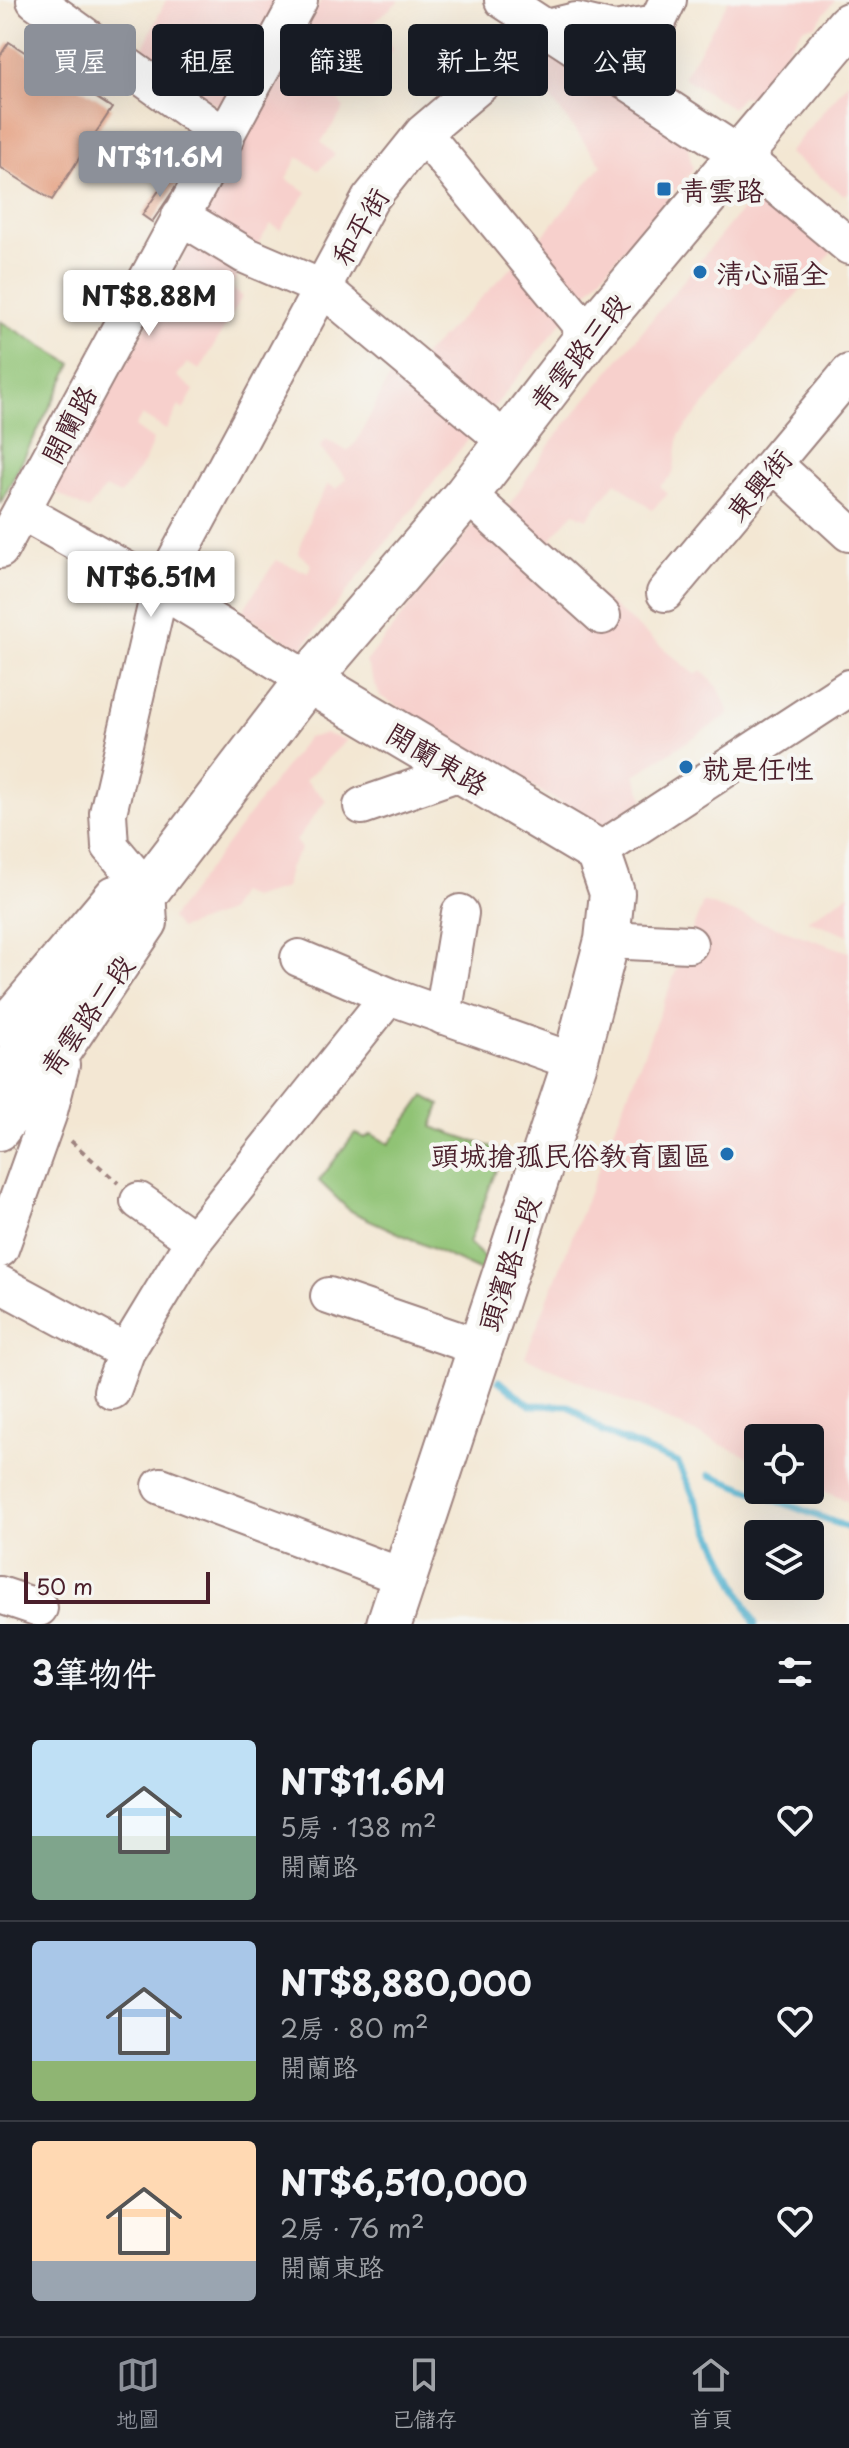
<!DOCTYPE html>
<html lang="zh-TW">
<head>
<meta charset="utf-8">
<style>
	:root { --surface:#171b24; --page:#242831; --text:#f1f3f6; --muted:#9ea1a6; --line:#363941; --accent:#8c9099 }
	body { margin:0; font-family:"Playpen Sans","LXGW WenKai TC",sans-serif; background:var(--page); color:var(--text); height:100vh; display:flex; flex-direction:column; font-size:30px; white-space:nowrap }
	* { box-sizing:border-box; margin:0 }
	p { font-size:26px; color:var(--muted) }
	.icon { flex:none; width:44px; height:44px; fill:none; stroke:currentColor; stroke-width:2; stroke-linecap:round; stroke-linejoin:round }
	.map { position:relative; height:1624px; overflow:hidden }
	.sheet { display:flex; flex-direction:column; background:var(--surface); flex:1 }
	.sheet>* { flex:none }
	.banner { position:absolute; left:24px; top:24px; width:802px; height:72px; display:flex; gap:16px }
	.buttons { position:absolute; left:744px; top:1424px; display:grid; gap:16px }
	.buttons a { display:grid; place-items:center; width:80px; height:80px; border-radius:8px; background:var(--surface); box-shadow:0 8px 32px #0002; font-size:40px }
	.scale { position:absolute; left:24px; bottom:20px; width:186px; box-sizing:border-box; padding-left:8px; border:4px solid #4a1f2b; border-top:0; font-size:22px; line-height:28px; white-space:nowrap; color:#4a1f2b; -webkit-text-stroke:6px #f6f6f2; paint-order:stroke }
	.price { position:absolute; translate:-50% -68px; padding:0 18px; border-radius:8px; background:#fff; color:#222; font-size:26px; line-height:52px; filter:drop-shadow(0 2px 4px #0008) }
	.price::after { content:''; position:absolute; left:50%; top:48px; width:24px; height:18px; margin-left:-12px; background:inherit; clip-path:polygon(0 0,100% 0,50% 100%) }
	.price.active { background:var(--accent); color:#fff }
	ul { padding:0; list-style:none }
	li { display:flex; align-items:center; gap:24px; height:200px; padding:0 32px }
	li+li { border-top:2px solid var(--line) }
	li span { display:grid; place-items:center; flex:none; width:224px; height:160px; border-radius:8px; color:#555 }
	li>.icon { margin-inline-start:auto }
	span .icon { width:96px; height:96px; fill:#fffc; stroke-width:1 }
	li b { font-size:34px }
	h2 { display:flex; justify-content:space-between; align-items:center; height:96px; padding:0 32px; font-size:34px }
	.pill { padding:0 28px; border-radius:8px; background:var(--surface); box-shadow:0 8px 32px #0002; font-size:28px; line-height:72px }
	.pill.active { background:var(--accent); color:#fff }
	.dock { display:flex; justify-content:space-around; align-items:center; height:112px; border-top:2px solid var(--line); background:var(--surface); font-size:22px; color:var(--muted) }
	.dock a { display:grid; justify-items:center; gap:4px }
	.dock .active { color:var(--accent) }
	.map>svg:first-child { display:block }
	.built { fill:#f7d0cc }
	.green { fill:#90c374; stroke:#6d7150; stroke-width:2 }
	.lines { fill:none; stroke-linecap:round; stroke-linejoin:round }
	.stream { stroke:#51b2d0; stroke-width:7 }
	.building { fill:#e49e7f }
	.minor-casing { stroke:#9e837f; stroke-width:40 }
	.major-casing { stroke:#9e837f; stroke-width:48 }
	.path { stroke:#9e837f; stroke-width:4; stroke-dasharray:6 6; stroke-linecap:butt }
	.minor { stroke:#fff; stroke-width:36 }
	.major { stroke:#fff; stroke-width:44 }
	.poi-dot { fill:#1f6fb2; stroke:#f6f6f2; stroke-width:3 }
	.labels { text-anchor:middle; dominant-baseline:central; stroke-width:8; stroke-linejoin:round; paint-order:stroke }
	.poi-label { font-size:28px; fill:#4a1f2b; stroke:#f6f6f2; text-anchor:start }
	.street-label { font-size:28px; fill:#4a1f2b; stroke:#f6f6f2 }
</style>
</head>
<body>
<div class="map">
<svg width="849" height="1624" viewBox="0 0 849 1624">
	<rect width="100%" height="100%" fill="#f6f6f2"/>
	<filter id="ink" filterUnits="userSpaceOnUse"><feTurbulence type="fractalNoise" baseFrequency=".0125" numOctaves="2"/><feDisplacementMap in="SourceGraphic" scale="16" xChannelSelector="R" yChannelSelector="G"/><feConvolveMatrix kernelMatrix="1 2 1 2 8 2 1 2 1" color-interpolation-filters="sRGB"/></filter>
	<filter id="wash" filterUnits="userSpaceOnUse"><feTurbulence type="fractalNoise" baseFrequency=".006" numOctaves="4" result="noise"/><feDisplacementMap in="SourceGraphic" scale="32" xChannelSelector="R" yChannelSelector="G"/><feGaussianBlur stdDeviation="1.8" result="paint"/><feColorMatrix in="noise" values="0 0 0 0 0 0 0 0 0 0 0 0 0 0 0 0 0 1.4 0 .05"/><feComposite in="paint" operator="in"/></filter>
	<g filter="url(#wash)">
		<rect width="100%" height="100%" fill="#f3e7d3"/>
		<path class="built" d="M166 0H285L227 111 137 60Z
			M321 0H400L373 23 394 49 359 85 352 77 337 98 344 109 321 142 335 155 318 170 298 157 286 179 307 192 280 230 271 224 245 264 231 287 242 297 200 370 187 363 177 376 194 390 183 410 179 406 166 430 142 415 135 427 153 440 145 461 120 495 105 488 88 510 51 490 131 355Z
			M729 0H835L815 25 804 27 751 98 742 96 732 108 683 77Z
			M547 50 577 73 583 67 687 143 693 170 565 318 301 649 241 613 276 560 308 573 311 564 298 553 312 512 328 484 337 489 346 478 320 448 326 439 347 451 357 441 392 372H407L540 239 602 165 529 71Z
			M849 81V192L844 195 788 153Z
			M762 185 836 247 679 435 673 474 660 486 668 494 652 510 616 482 587 519 574 513 551 538 574 559 566 568 696 675 701 670 718 687 730 714 635 775 644 799 606 830 380 696 366 662 478 519 508 507 552 441Z
			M325 734 347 740 305 780 326 800 296 841 301 849 289 868 285 888 251 898 239 892 228 912 179 929 171 918 307 738Z
			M849 894V935L807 920Z
			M703 902 849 952V1502L810 1485V1438H758V1461L525 1357Z"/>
		<path class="green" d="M0 321 72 364 0 504Z
			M424 1096 440 1105 432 1127 503 1151 469 1243 485 1258 483 1272 350 1211 319 1181 355 1133 365 1138 371 1134 389 1144Z"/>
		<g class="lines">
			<path class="stream" d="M499 1381 530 1405 569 1406 603 1432 678 1463 755 1624
				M710 1475 849 1528"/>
		</g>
		<g id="blocks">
			<path class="building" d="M9 42 112 108 52 200 0 167V56Z
				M639 42 657 53 646 73 627 62Z
				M169 176 179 182 152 222 142 215Z"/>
		</g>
	</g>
	<g filter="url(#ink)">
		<use href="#blocks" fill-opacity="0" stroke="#9e837f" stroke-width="2"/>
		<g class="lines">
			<defs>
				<path id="minor" d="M35 0 226 137
					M503 0 740 155 849 246
					M423 133 589 335
					M180 216 245 255 324 289 508 443
					M775 465 849 533
					M467 494 602 616
					M21 511 160 589 308 680
					M0 550 299 0
					M665 593 849 373
					M362 806 460 772
					M598 852 849 688
					M147 890 110 846 108 813 160 589 370 199 423 133 547 28 576 21 614 30 657 23 668 0
					M607 940 689 944
					M299 958 389 996 575 1062
					M443 1016 460 913
					M0 1029 114 894 147 890
					M0 1132 65 1048 149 923 147 890
					M139 1201 194 1240
					M0 1249 48 1115 61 1065
					M0 1284 126 1352
					M329 1296 481 1348
					M112 1391 126 1352 194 1240 389 996
					M161 1486 403 1577
					M0 1595 39 1608"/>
				<path id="major" d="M308 680 598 852 612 893 607 940 575 1062 389 1624
					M0 1083 308 680 467 494 589 335 849 25"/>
			</defs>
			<use href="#minor" class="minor-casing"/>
			<use href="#major" class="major-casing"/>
			<path class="path" d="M80 156 105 170
				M71 1141 118 1183"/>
			<use href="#minor" class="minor"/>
			<use href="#major" class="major"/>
		</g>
	</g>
	<g class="poi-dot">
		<rect x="656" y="181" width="16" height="16" rx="4"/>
		<circle cx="700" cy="272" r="8"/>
		<circle cx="686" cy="767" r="8"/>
		<circle cx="727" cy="1154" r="8"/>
	</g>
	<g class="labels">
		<g class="poi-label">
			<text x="680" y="189">青雲路</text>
			<text x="716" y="272">清心福全</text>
			<text x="702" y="767">就是任性</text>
			<text x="711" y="1154" text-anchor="end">頭城搶孤民俗教育園區</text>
		</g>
		<g class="street-label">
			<text transform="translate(359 226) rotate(-60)">和平街</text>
			<text transform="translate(578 352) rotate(-52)">青雲路三段</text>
			<text transform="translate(68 424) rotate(-62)">開蘭路</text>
			<text transform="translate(758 484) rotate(-50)">東興街</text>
			<text transform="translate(438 758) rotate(31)">開蘭東路</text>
			<text transform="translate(86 1015) rotate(-55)">青雲路二段</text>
			<text transform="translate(508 1263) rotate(-72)">頭濱路三段</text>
		</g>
	</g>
</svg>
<div class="buttons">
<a><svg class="icon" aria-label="locate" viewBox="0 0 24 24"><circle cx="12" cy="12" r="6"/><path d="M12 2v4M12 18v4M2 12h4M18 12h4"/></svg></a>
<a><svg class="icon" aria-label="layers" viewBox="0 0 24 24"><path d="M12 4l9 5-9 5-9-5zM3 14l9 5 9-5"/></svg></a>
</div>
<div class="scale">50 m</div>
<b class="price active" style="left:160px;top:199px">NT$11.6M</b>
<b class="price" style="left:149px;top:338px">NT$8.88M</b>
<b class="price" style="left:151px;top:619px">NT$6.51M</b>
<div class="banner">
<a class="pill active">買屋</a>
<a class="pill">租屋</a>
<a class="pill">篩選</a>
<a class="pill">新上架</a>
<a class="pill">公寓</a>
</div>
</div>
<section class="sheet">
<h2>3筆物件<svg class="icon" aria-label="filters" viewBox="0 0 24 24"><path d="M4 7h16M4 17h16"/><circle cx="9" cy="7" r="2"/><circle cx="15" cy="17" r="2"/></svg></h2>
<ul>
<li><span style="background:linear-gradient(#bfe0f5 60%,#7fa58c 0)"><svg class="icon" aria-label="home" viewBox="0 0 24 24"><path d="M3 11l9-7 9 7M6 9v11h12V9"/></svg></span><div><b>NT$11.6M</b><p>5房 · 138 m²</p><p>開蘭路</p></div><svg class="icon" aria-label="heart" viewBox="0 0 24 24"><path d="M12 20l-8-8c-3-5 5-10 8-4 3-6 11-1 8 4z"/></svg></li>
<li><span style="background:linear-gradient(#a9c7e8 75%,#8fb573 0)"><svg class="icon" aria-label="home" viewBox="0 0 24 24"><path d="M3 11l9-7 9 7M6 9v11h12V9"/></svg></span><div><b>NT$8,880,000</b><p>2房 · 80 m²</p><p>開蘭路</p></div><svg class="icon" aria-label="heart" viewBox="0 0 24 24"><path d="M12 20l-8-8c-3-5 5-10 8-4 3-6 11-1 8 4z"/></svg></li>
<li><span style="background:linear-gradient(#ffd9b3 75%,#9aa5b1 0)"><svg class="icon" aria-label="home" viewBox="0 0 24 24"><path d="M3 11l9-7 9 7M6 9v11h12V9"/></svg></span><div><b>NT$6,510,000</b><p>2房 · 76 m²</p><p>開蘭東路</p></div><svg class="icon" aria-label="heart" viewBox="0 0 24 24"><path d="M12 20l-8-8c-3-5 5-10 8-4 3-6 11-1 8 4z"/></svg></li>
</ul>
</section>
<nav class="dock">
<a class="active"><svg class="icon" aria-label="map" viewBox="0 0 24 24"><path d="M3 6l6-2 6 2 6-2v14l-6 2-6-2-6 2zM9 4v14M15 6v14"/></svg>地圖</a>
<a><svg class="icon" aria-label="saved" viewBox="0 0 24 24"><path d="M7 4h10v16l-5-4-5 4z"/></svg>已儲存</a>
<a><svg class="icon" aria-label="home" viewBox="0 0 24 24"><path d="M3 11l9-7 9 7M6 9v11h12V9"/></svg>首頁</a>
</nav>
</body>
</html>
